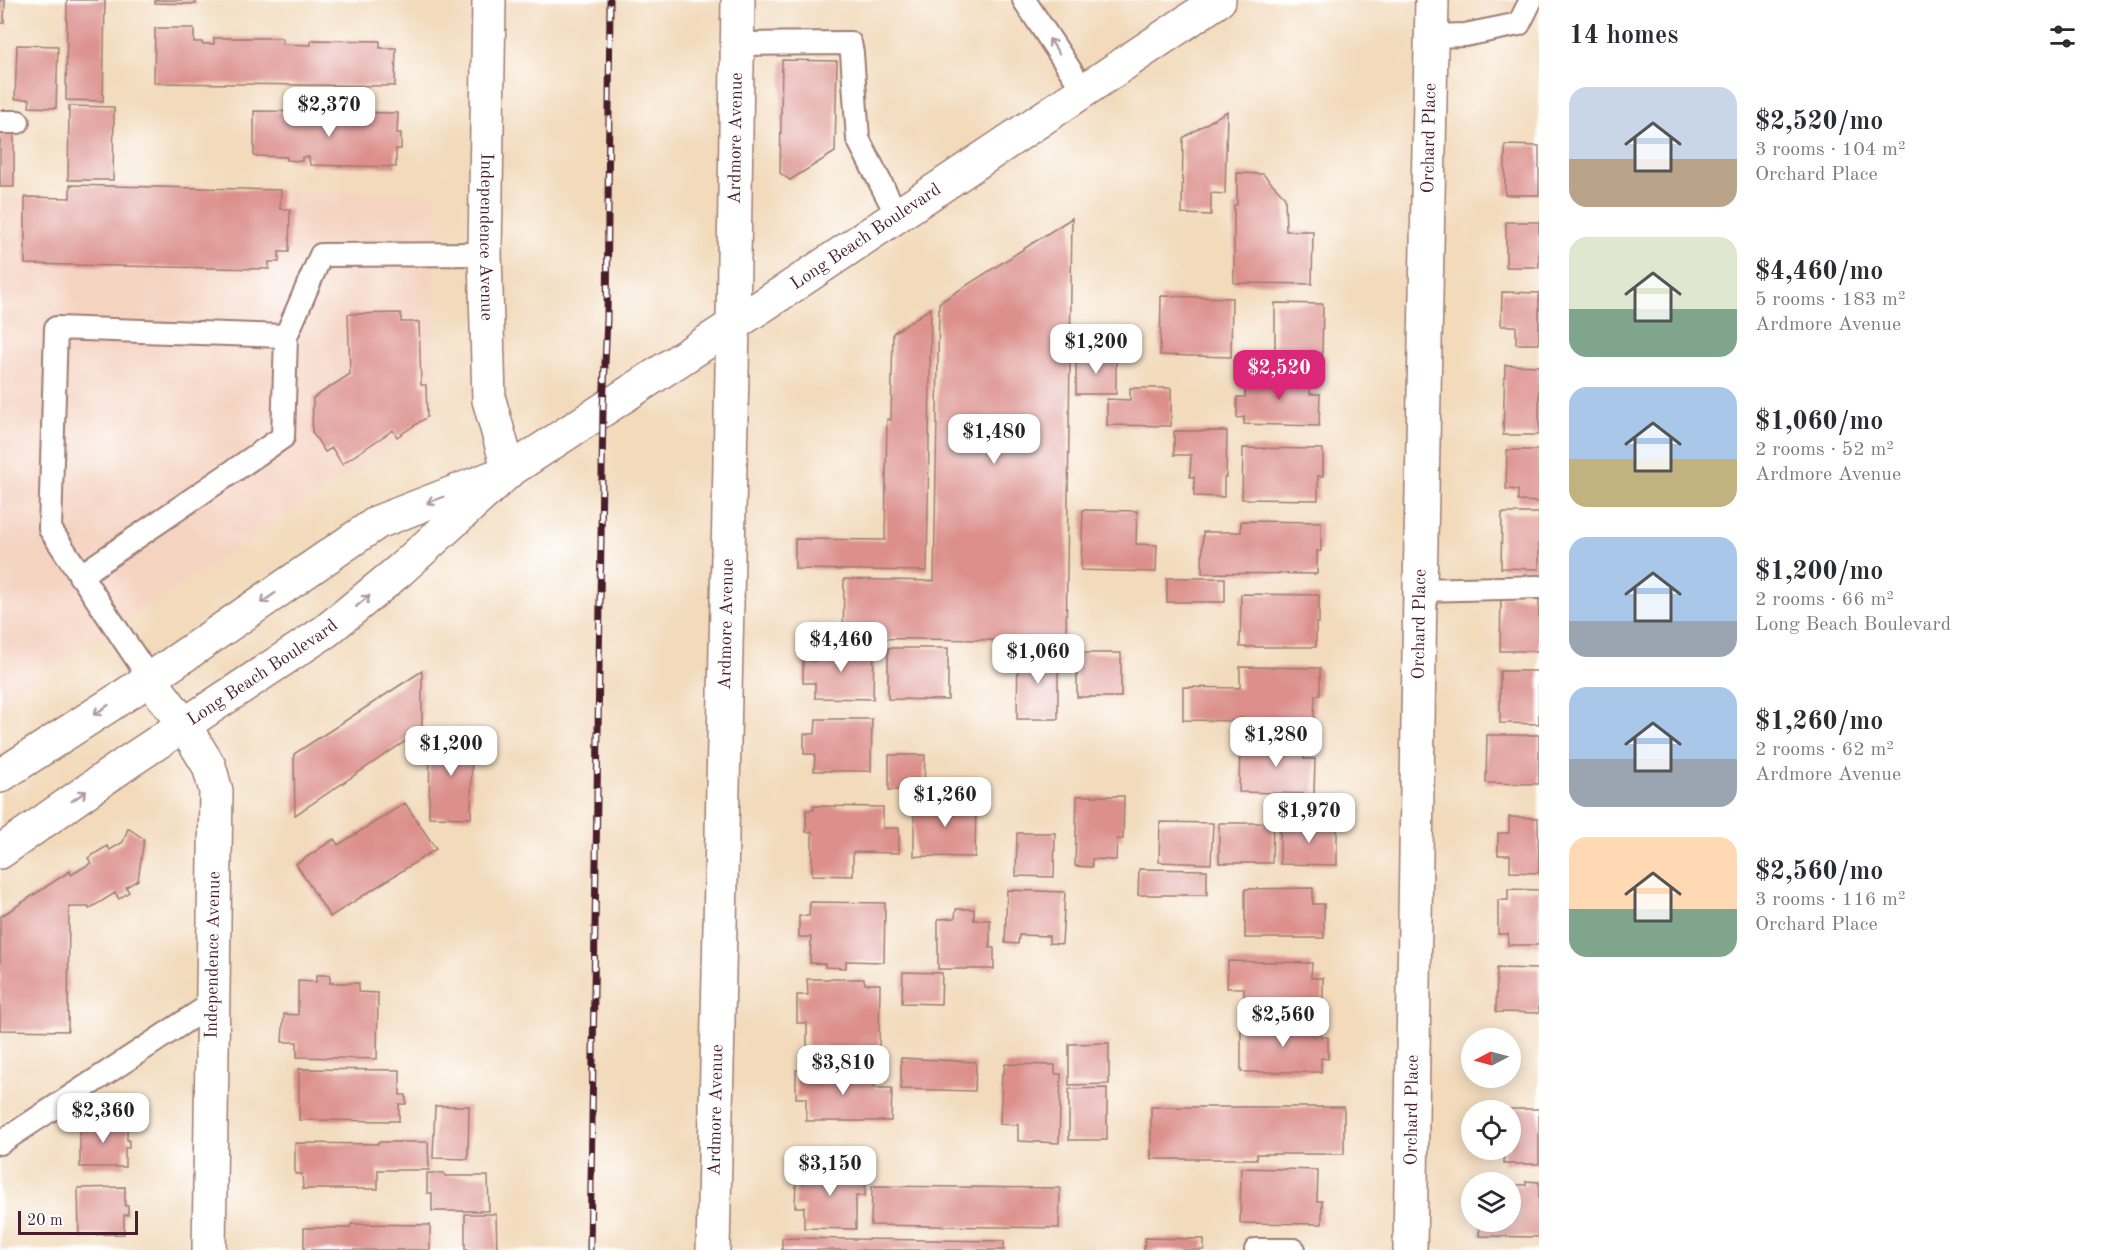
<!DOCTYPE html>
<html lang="en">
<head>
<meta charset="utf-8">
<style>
	:root { --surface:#fff; --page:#f2f2f3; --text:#2b2b33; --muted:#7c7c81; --accent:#db2777 }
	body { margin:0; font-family:"Old Standard TT",serif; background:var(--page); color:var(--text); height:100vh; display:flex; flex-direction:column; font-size:22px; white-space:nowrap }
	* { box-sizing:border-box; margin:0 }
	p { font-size:20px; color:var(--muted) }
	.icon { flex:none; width:33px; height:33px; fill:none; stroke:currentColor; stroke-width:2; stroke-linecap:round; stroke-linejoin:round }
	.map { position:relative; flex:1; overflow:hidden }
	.panel { display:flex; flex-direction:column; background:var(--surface); width:570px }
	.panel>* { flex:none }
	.needle { width:39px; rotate:264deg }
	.fabs { position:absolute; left:1461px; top:1028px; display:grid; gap:12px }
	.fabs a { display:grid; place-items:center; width:60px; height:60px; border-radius:50%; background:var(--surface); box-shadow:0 3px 15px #0003; font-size:30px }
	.scale { position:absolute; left:18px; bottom:15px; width:120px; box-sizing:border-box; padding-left:6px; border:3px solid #4a1f2b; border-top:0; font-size:16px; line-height:21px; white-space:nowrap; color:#4a1f2b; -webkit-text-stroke:4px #fff; paint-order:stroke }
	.price { position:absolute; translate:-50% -51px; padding:0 14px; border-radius:12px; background:#fff; color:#222; font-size:20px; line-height:39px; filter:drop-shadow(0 2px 3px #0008) }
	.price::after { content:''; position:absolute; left:50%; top:36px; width:18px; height:14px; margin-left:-9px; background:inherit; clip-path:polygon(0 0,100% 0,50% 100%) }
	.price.on { background:var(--accent); color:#fff }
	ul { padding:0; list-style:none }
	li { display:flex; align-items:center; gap:18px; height:150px; padding:0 30px }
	li span { display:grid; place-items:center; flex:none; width:168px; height:120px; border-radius:18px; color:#555 }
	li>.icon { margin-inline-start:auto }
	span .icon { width:72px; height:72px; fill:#fffc; stroke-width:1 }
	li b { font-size:26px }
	h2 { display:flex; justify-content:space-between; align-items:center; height:72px; padding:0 30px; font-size:26px }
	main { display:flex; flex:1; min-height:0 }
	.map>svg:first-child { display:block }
	.built { fill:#f5d3c1 }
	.building { fill:#dc8f8b }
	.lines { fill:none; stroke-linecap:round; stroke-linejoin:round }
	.service-casing { stroke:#9e7c73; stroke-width:26 }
	.minor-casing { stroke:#9e7c73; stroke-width:36 }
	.tertiary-casing { stroke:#9e7c73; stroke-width:36 }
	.primary-casing { stroke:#9e7c73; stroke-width:36 }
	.service { stroke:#fff; stroke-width:22 }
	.minor { stroke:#fff; stroke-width:33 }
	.tertiary { stroke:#fff; stroke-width:33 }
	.primary { stroke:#fff; stroke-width:33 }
	.rail-casing { stroke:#4a1f2b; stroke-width:7 }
	.rail { stroke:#fff; stroke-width:4.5; stroke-dasharray:14; stroke-linecap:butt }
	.oneway { stroke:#ae9aa0 }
	.labels { text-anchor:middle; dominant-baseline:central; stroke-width:5; stroke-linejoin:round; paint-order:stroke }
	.street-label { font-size:18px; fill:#4a1f2b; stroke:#fff }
</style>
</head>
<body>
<main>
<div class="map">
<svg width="1539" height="1250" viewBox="0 0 1539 1250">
	<rect width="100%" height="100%" fill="#fff"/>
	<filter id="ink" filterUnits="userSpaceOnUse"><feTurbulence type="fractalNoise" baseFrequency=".0167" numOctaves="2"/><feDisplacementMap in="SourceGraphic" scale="12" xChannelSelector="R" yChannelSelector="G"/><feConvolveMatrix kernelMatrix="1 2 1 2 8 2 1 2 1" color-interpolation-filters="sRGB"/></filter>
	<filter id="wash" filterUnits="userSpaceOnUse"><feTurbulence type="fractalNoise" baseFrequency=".008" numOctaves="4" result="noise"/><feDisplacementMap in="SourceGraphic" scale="24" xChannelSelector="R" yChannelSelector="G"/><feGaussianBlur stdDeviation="1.35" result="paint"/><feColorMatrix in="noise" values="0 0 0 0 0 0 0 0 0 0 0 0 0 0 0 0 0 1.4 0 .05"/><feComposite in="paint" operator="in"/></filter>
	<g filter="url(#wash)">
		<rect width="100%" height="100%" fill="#f2dabb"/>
		<path class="built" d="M70 185 435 194 433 419 0 702V197L70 198Z"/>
		<g id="blocks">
			<path class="building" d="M0 0H5L4 23H0Z
				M67 0H105L103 101 66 100Z
				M155 0H196V4L155 3Z
				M155 28H194V42H202V44H214V38H282V44L311 45V40L380 41V48H396L395 86 154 83Z
				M17 45 58 46 56 108 29 107 30 99H15Z
				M782 60 837 61 835 152 790 180 780 173Z
				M69 106 114 107 113 180H68Z
				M254 111 398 113 397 133H401V149H396V167L310 165 309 157H302V161L287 160V157L254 156Z
				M1227 111 1225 194 1211 193V215L1182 214 1183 138Z
				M0 128H14V187H0Z
				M1505 145 1539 146V195H1505Z
				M1237 173 1263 174 1285 197 1286 231H1313L1312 284 1234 283V205H1237Z
				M70 185 281 190 280 209H290L289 252H279V262H269V269L25 264V197L70 198Z
				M1072 218 1066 641 843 638 844 579 934 581 939 303Z
				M1506 222H1539V267H1506Z
				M1502 292 1539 293V344H1516V326H1501Z
				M1161 296 1232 298 1231 357 1160 355Z
				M1275 303 1323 304 1322 357 1275 356Z
				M931 308 927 571 795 569V539L885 540 887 419 891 420 893 333Z
				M401 313V322H419L421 385H426L427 417 397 437 393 430 342 464 332 448 325 452 312 432 313 398 350 374 348 314Z
				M1076 356H1116V394H1076Z
				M1505 365 1539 366V435H1503Z
				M1245 375 1310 376V394H1320L1319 426 1244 424V417L1237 418V397H1245Z
				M1130 388H1171V426L1107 425V399L1130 400Z
				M1174 431H1227L1226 477H1224V497L1194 496V477H1190L1191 455H1174Z
				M1243 448 1323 449V476H1318V500L1242 499Z
				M1507 450H1539V502L1518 501V490L1506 489Z
				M1083 510 1137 511 1136 544 1157 545 1156 572 1081 570Z
				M1502 513H1539V569L1501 568Z
				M1241 521 1321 522V551H1317V574L1202 573 1203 532H1241Z
				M1167 578H1225V602H1167Z
				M1241 594 1319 595V623H1316V647H1240Z
				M1501 596 1539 597V651H1500Z
				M815 647 874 648 873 699 815 698V683H803V660L815 661Z
				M888 648H948V700L888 699Z
				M1018 650 1058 651V719H1017Z
				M1077 653H1121V697H1077Z
				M1240 667 1320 668V695H1315L1314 719 1240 718 1241 721 1183 720V687L1240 688Z
				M422 671V730L295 815 294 754Z
				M1500 671H1539V724L1500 723Z
				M816 719H872L871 771H814L815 754H804V734H815Z
				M1487 735H1539V784L1486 783Z
				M430 736H472L471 818 429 817Z
				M1240 741 1305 742 1304 759H1315L1314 794 1239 792Z
				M889 755H925L924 790H889Z
				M1077 796H1124L1123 839H1117L1116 860 1092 859V867L1075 866Z
				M914 799 976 800 975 857 914 856Z
				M405 803 436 849 330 917 296 864 334 839 338 845Z
				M813 806 883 807V828H899V853L853 852V876L812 875V832H806V810H814Z
				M1509 817 1538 818 1539 873 1510 872V855H1498V833H1509Z
				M1160 822 1213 823 1211 864 1159 862Z
				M1219 823H1273L1272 863H1219Z
				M1280 824H1337V865L1280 864Z
				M128 828 144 839 138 880 126 887 129 892 119 899 115 893 89 909V907H69L68 1031 0 1030V917L70 871 71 875 91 863 88 858 107 846 110 850 123 842Z
				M1017 833H1055L1054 877 1016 876Z
				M1139 869 1207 870V895H1138Z
				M1313 888V904H1324V938H1245V889Z
				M1508 889 1539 890V945H1508V934H1498V900H1508Z
				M1007 890 1065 892 1062 944 1049 943V936L1019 935 1018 944 1005 943Z
				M810 902 885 903 884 962 846 961V968L825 967V964L810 963 811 937H799V916H809Z
				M956 909H974V920H990V948H994V969H938V919L955 918Z
				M1228 961 1312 963 1311 978H1323V1012L1244 1010V988H1227Z
				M1497 968 1539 969V1013L1496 1012Z
				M903 972 942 973 941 1004 902 1003Z
				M316 975H330V983H359L358 992 378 993 377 1059 297 1057V1042H282L284 1014 298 1015V981L316 982Z
				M807 979H864L865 984H880L879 1046H848L847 1054H824V1046H807V1023H797V995H808Z
				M1241 1023H1321V1037H1328V1059L1321 1058V1072H1241Z
				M1109 1043V1084L1069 1085V1044Z
				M901 1058 976 1062 975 1091 901 1089Z
				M1005 1064 1055 1065V1074H1061L1059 1143 1018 1141V1125L1000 1124 1002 1074H1004Z
				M299 1069 400 1070V1095H406V1104H399V1121L299 1120Z
				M796 1070H875L874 1088H892L891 1121H806V1098H796Z
				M1107 1088V1140H1069V1089Z
				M435 1106H469L468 1159 433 1158Z
				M1151 1107H1344V1154H1257V1159H1151Z
				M1510 1109H1539V1164H1504L1505 1149H1510Z
				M80 1121H127V1140H129V1148H125V1167H80Z
				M378 1142H428L429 1170H378V1189H303L302 1174H295V1143L378 1144Z
				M804 1168 866 1170 865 1196H856V1229L804 1228V1207H795L796 1183H804Z
				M1241 1168 1318 1170 1317 1201H1322V1224L1240 1223Z
				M427 1173H444L445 1176H488L489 1211H432V1193H427Z
				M1526 1181 1539 1182V1237L1479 1236 1480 1221H1510V1185H1526Z
				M872 1186 1060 1188 1059 1228 871 1225Z
				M125 1187V1206H128V1215H124V1234L79 1235 78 1188Z
				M465 1214H496L497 1250H465Z
				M351 1224 430 1225V1250H304V1228H350Z
				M782 1238 1004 1241V1250H782Z
				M1145 1238 1204 1239V1250H1144Z"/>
		</g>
	</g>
	<g filter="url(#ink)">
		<use href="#blocks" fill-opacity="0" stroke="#9e7c73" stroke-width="1.5"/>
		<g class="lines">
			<defs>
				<path id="service" d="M1024 0 1084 91
					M1431 36 1465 35 1519 24 1531 0
					M737 44 850 43 852 53 858 139 897 215
					M0 122H18
					M80 576 283 437 286 336
					M1420 590 1539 587
					M150 679 50 529 56 328 286 336 321 255 485 254
					M0 1143 213 1003
					M1256 1250H1294"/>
				<g id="minor">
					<path id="s1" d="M1410 1250 1420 590 1432 0"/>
				</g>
				<g id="tertiary">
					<path id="s2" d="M489 0 485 254 489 400 509 471"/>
					<path d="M150 679 184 725 209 766 216 791 209 1250"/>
					<path id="s3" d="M713 1250 733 325 738 0"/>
				</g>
				<g id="primary">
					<path d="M0 776 150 679 378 522 494 477"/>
					<path id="s4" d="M0 852 128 762 326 631 400 570 509 471 785 291 1219 0"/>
				</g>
			</defs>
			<use href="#service" class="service-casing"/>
			<use href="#minor" class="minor-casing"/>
			<use href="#tertiary" class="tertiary-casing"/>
			<use href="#primary" class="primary-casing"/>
			<use href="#service" class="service"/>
			<use href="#minor" class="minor"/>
			<use href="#tertiary" class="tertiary"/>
			<use href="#primary" class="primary"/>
			<defs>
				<path id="rail" d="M590 1250 603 409 607 319 610 0"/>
			</defs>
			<use href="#rail" class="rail-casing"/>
			<use href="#rail" class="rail"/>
		</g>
		<defs><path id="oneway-shaft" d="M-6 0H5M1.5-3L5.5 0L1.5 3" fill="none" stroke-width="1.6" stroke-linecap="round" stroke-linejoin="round" transform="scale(1.5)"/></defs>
		<g class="oneway">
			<use href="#oneway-shaft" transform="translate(1054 46) rotate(-123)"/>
			<use href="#oneway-shaft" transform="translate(435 500) rotate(159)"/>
			<use href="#oneway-shaft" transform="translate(268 598) rotate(146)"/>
			<use href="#oneway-shaft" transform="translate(363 601) rotate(-40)"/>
			<use href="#oneway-shaft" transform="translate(101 710) rotate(147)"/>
			<use href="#oneway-shaft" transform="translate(79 796) rotate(-35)"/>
		</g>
	</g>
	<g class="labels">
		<g class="street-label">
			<text stroke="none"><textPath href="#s3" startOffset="1112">Ardmore Avenue</textPath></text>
			<text stroke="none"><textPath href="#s1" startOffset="1112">Orchard Place</textPath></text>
			<text stroke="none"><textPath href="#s2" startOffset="237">Independence Avenue</textPath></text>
			<text stroke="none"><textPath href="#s4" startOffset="1064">Long Beach Boulevard</textPath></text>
			<text stroke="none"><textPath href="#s3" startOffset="626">Ardmore Avenue</textPath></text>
			<text stroke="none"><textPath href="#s1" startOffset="626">Orchard Place</textPath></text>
			<text stroke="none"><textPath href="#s4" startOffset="318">Long Beach Boulevard</textPath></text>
			<text transform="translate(213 955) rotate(-89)">Independence Avenue</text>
			<text stroke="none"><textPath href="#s3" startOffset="140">Ardmore Avenue</textPath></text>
			<text stroke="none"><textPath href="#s1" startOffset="140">Orchard Place</textPath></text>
		</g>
	</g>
</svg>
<div class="fabs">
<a><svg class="needle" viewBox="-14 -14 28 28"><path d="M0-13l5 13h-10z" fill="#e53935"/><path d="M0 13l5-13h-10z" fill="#7c7c81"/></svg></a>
<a><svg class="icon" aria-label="locate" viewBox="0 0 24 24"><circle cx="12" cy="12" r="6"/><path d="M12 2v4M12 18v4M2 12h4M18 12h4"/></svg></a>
<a><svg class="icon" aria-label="layers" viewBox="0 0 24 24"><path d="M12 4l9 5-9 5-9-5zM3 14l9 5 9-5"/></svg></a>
</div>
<div class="scale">20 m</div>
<b class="price" style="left:329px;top:138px">$2,370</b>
<b class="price" style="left:1096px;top:375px">$1,200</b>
<b class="price on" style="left:1279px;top:401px">$2,520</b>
<b class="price" style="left:994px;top:465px">$1,480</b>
<b class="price" style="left:841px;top:673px">$4,460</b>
<b class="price" style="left:1038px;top:685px">$1,060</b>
<b class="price" style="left:1276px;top:768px">$1,280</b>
<b class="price" style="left:451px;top:777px">$1,200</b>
<b class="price" style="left:945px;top:828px">$1,260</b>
<b class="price" style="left:1309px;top:844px">$1,970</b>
<b class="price" style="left:1283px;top:1048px">$2,560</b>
<b class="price" style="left:843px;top:1096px">$3,810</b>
<b class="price" style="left:103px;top:1144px">$2,360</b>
<b class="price" style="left:830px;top:1197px">$3,150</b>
</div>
<section class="panel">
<h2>14 homes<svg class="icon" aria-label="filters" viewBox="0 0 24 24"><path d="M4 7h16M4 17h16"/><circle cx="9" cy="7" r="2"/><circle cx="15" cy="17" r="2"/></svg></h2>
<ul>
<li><span style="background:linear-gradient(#c9d6e8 60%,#b9a48a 0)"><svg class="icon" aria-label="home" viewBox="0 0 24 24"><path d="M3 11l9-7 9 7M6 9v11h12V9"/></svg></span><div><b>$2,520/mo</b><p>3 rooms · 104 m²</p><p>Orchard Place</p></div></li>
<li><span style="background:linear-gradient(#dfe7d0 60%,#7fa58c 0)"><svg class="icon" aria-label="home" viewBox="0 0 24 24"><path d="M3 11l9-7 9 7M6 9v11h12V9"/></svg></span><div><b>$4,460/mo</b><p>5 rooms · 183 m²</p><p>Ardmore Avenue</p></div></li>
<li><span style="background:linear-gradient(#a9c7e8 60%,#c2b280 0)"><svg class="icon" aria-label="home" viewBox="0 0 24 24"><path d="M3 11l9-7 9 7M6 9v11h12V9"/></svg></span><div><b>$1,060/mo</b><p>2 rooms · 52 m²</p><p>Ardmore Avenue</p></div></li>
<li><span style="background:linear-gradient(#a9c7e8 70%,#9aa5b1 0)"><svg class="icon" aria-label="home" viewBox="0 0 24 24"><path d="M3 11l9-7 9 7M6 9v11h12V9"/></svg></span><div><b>$1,200/mo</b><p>2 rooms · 66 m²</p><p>Long Beach Boulevard</p></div></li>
<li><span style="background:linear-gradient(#a9c7e8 60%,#9aa5b1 0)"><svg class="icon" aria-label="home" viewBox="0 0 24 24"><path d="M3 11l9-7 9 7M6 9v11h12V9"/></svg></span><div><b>$1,260/mo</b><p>2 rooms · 62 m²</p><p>Ardmore Avenue</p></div></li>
<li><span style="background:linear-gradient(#ffd9b3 60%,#7fa58c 0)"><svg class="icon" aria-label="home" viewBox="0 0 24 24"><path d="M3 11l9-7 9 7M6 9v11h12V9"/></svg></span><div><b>$2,560/mo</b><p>3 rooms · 116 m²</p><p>Orchard Place</p></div></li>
</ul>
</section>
</main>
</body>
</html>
